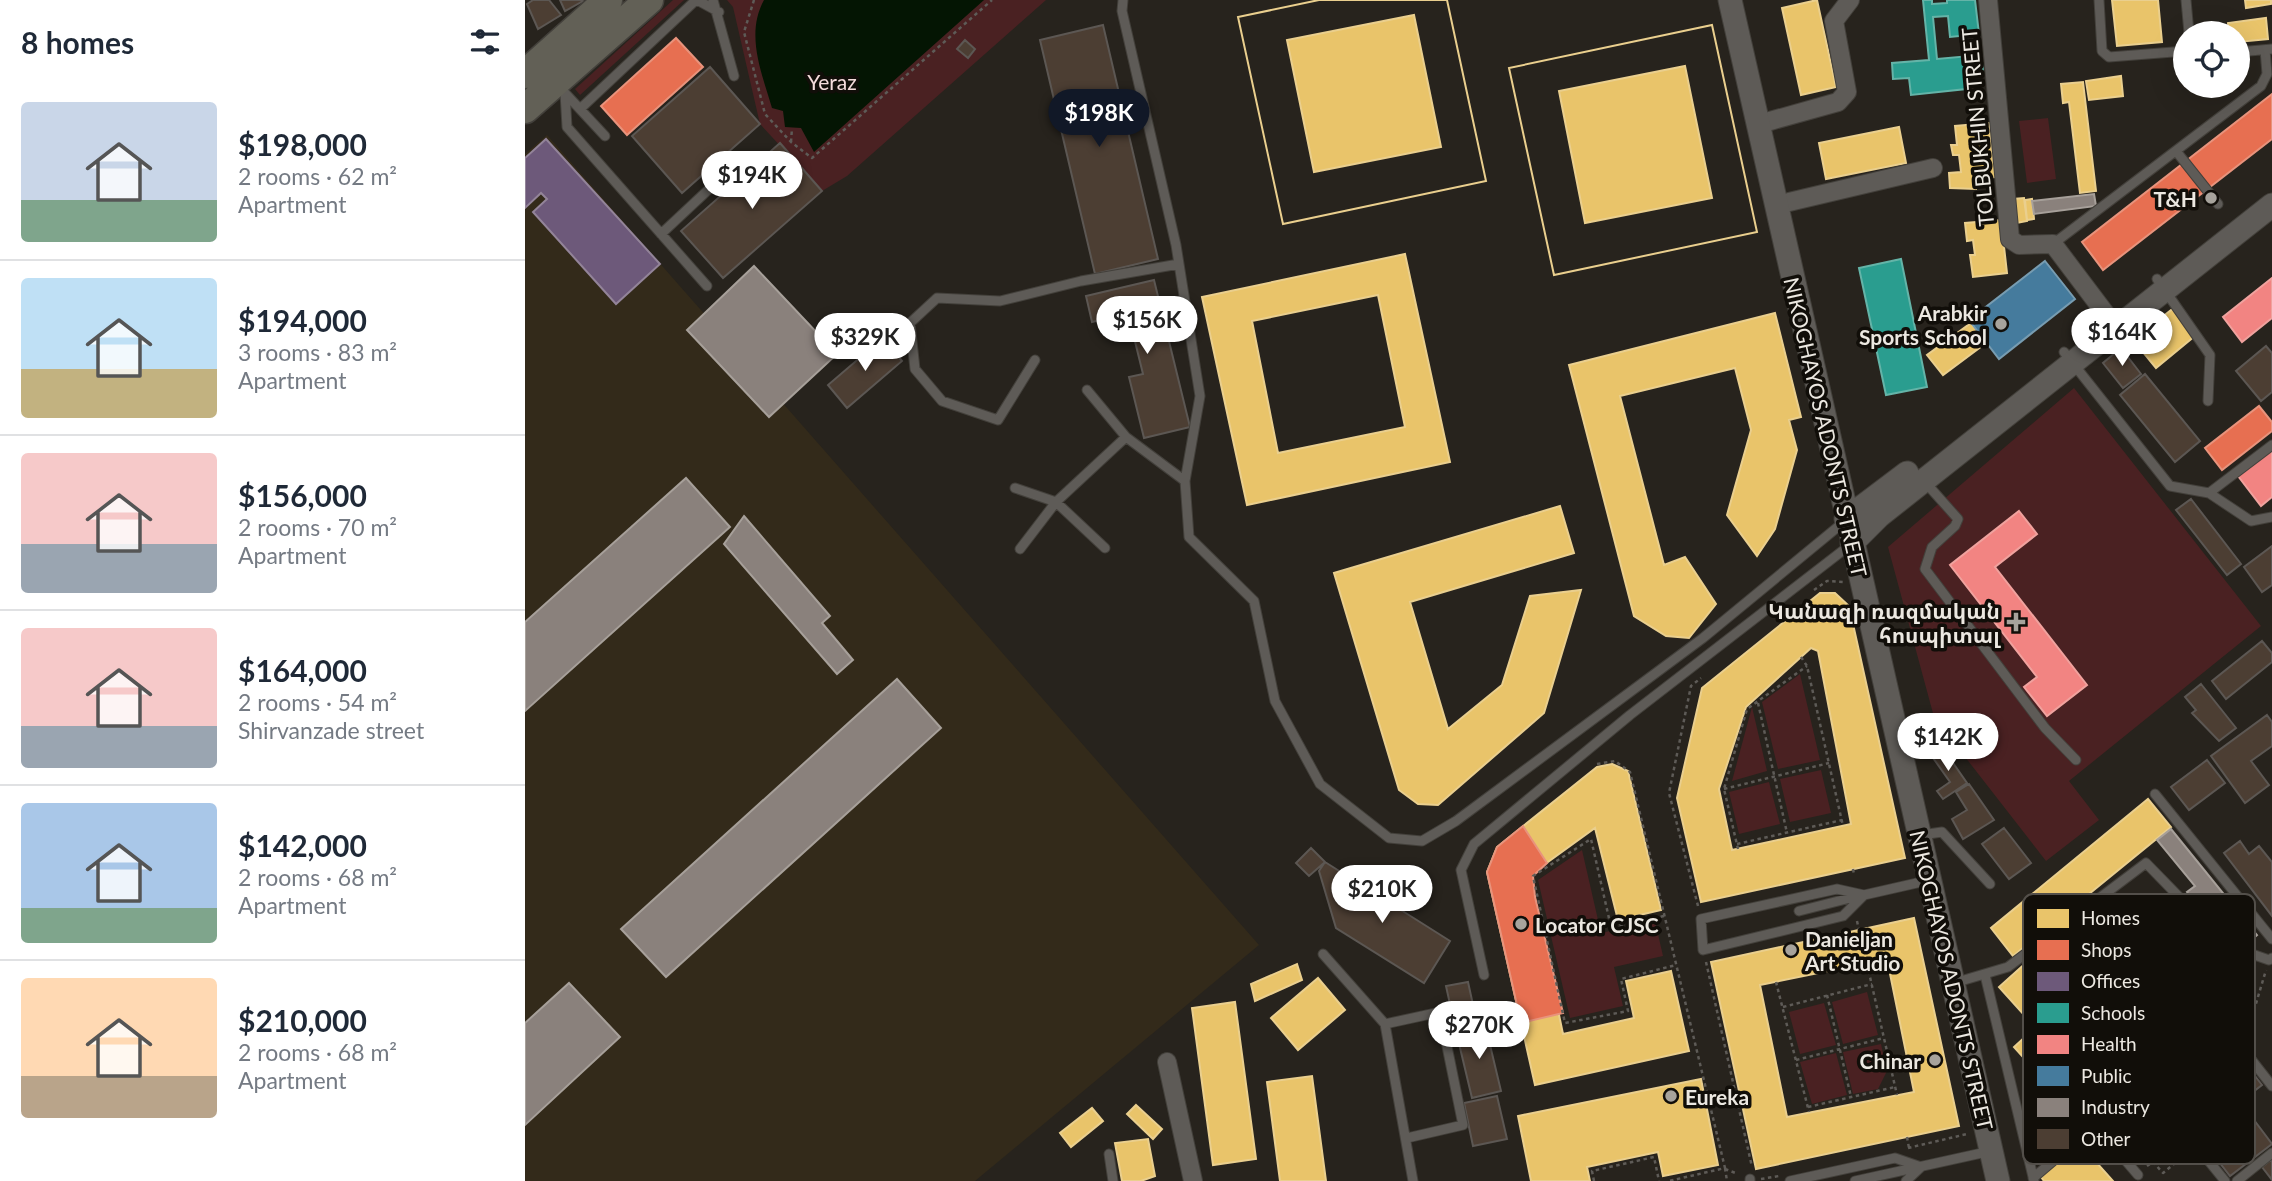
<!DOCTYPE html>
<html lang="en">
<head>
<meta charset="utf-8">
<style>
	:root { --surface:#fff; --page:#f2f2f3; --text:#1f2937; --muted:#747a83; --line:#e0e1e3; --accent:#111827 }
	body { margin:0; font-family:Lato,"Noto Sans Armenian",sans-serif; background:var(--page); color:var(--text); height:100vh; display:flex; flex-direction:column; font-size:26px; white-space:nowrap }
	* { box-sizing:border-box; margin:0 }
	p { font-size:23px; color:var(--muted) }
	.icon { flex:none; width:38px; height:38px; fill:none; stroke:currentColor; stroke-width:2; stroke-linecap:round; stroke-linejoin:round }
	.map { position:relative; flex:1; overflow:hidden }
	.panel { display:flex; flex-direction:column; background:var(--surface); width:525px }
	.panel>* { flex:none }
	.tools { position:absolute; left:1648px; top:21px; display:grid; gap:14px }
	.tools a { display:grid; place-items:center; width:77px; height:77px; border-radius:50%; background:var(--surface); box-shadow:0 7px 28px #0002; font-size:35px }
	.price { position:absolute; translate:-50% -60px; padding:0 16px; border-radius:24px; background:#fff; color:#222; font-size:23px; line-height:46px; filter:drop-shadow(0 2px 4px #0008) }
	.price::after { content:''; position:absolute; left:50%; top:42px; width:21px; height:16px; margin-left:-10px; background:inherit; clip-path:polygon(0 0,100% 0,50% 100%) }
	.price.on { background:var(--accent); color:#fff }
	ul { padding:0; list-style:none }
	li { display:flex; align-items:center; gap:21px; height:175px; padding:0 21px }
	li+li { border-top:2px solid var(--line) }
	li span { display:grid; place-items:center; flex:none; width:196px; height:140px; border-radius:7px; color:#555 }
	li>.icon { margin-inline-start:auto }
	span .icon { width:84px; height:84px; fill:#fffc; stroke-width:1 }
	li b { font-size:30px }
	h2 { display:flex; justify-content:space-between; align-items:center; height:84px; padding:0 21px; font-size:30px }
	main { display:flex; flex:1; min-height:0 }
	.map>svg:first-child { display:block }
	.built { fill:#332a1a }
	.green { fill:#4a2122 }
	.water { fill:#041503 }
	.homes { fill:#e9c46a; stroke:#eacf8e; stroke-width:2; fill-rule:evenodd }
	.shops { fill:#e76f51; stroke:#e8937c; stroke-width:2 }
	.offices { fill:#6d597a; stroke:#938499; stroke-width:2 }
	.schools { fill:#2a9d8f; stroke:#64b4a8; stroke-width:2 }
	.health { fill:#f28482; stroke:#f0a29e; stroke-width:2 }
	.public { fill:#457b9d; stroke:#779cb1; stroke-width:2 }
	.industry { fill:#8a817c; stroke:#a7a09a; stroke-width:2 }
	.building { fill:#4c3e33; stroke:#5c5753; stroke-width:2 }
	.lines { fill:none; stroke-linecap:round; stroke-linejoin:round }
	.service-casing { stroke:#43403b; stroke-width:11 }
	.minor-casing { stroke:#43403b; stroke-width:20 }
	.tertiary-casing { stroke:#43403b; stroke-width:25 }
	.primary-casing { stroke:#43403b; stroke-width:31 }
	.path { stroke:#5e5b57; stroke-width:2.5; stroke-dasharray:3.5 3.5; stroke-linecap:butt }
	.service { stroke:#5e5b57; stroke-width:9 }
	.minor { stroke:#5e5b57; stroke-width:18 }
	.tertiary { stroke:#5e5b57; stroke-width:23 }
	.primary { stroke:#626056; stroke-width:28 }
	.poi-dot { fill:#a7a39c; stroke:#110e09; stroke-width:2.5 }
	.labels { text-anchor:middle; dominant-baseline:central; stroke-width:7; stroke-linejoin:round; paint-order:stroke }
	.park-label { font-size:21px; fill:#f5dddc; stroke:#110e09 }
	.street-label { font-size:21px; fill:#ece8e1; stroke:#110e09 }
	.poi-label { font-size:21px; font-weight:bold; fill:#ece8e1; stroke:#110e09; text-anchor:end }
	.key { fill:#110e09; stroke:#534f4a; stroke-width:2 }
	.key-label { font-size:19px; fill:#ece8e1 }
</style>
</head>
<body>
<main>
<section class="panel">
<h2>8 homes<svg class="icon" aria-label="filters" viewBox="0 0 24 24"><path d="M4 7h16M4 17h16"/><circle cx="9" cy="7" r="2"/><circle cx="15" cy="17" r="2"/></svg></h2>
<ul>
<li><span style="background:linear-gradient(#c9d6e8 70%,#7fa58c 0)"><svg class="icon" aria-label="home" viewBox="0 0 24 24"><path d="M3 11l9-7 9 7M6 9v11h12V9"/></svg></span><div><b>$198,000</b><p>2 rooms · 62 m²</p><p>Apartment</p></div></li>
<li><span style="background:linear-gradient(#bfe0f5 65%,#c2b280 0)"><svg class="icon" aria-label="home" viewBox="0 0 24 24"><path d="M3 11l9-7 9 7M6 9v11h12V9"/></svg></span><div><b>$194,000</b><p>3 rooms · 83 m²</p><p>Apartment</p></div></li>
<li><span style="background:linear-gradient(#f6c9c9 65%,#9aa5b1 0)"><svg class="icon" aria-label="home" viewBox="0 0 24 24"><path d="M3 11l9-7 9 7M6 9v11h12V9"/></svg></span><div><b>$156,000</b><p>2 rooms · 70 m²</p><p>Apartment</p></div></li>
<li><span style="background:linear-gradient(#f6c9c9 70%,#9aa5b1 0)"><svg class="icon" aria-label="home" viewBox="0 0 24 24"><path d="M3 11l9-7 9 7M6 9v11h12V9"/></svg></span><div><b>$164,000</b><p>2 rooms · 54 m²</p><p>Shirvanzade street</p></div></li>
<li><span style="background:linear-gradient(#a9c7e8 75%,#7fa58c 0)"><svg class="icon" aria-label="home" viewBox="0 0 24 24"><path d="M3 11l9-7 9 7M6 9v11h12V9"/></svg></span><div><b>$142,000</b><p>2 rooms · 68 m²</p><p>Apartment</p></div></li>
<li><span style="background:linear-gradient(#ffd9b3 70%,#b9a48a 0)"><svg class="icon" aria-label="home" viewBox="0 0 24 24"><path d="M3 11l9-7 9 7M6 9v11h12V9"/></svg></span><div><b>$210,000</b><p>2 rooms · 68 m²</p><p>Apartment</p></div></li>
</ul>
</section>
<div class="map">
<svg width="1747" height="1181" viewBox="0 0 1747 1181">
	<rect width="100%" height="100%" fill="#27231d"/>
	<path class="built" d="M22 135 734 945 450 1181H0V154Z"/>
	<path class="green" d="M148 0H159L55 95 50 89Z
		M202 0H521L322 176 297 191 235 124 208 7Z
		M1523 118 1531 179 1502 183 1494 121Z
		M1549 388 1736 626 1544 781 1574 820 1521 861 1409 717 1363 547Z
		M1275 674 1295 760 1253 769 1237 702Z
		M1227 707 1242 771 1207 781Z
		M1296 770 1306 813 1265 822 1255 779Z
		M1244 782 1255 824 1214 834 1204 792Z
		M1057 850 1076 933 1130 921 1138 956 1089 967 1098 1006 1045 1018 1013 880Z
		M1342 992 1353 1035 1318 1044 1307 1002Z
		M1299 1003 1311 1045 1275 1054 1264 1012Z
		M1356 1044 1362 1071 1353 1089 1328 1094 1318 1052Z
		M1311 1053 1322 1095 1287 1104 1275 1062Z"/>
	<path class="water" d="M239 0H459L289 152 276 128 260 127 258 111 247 108C237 73 220 35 239 0Z"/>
	<path class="homes" d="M794 0H922L961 181 758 224 713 17ZM889 15 916 147 789 172 762 40Z
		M794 0H922L961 181 758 224 713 17Z
		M1292 0 1311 87 1276 95 1257 8Z
		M1587 0H1633L1637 42 1592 46Z
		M1720 0H1746V4L1721 8Z
		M1741 18 1743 39 1713 42V33H1704L1703 23Z
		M1187 25 1232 232 1029 275 984 68ZM1160 66 1187 198 1060 223 1034 91Z
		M1187 25 1232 232 1029 275 984 68Z
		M1596 76 1598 96 1564 100 1561 81Z
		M1558 82 1571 191 1555 193 1544 102 1538 103 1536 84Z
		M1464 123 1470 177 1450 179 1451 189 1425 188 1424 173 1436 172 1434 155H1428L1426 145H1432L1430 126Z
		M1374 127 1381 163 1301 179 1294 143Z
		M1499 198 1502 221 1491 223 1488 199Z
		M1507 199 1509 219 1502 220 1500 200Z
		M1476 220 1482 273 1448 277 1445 255H1450L1448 240 1442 241 1440 223Z
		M880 254 925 462 722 505 677 297ZM853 295 880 427 753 453 727 321Z
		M1650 307 1671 335 1631 368 1608 340Z
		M1250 313 1276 417 1264 420 1272 450 1250 529 1232 556 1202 515 1226 430 1210 368 1095 396 1139 565 1160 557 1191 604 1164 638 1141 636 1109 616 1044 365Z
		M1446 323 1461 343 1418 375 1402 355Z
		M1035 506 1049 553 885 602 923 729 977 685 1005 596 1056 590 1019 713 913 805 893 804 874 790 809 573Z
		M1295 593H1310L1324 606 1380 858 1176 902 1152 798 1177 688ZM1286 648 1293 651 1326 824 1207 850 1194 789 1221 707Z
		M1087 764 1103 771 1136 910 1093 920 1070 828 1005 875 1038 1034 1109 1018 1101 981 1146 971 1164 1051 1010 1085 962 872 972 847 1072 767Z
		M1623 799 1646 827 1488 956 1466 928Z
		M1389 918 1434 1126 1231 1169 1186 962ZM1362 959 1389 1092 1262 1117 1235 985Z
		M1513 952 1548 991 1509 1026 1474 987Z
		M772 964 777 980 730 1001 726 984Z
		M793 978 820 1010 773 1050 746 1018Z
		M710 1002 731 1159 688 1165 667 1008Z
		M1527 1012 1563 1052 1524 1086 1489 1047Z
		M787 1076 801 1181H755L742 1082Z
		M1176 1079 1193 1165 1138 1176 1133 1152 1062 1167 1065 1181H1006L993 1116Z
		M611 1105 637 1129 628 1139 602 1114Z
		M567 1108 578 1121 546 1147 535 1133Z
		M623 1139 630 1176 616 1181H597L590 1143Z
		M1554 1143 1588 1181H1519L1516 1177Z"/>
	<path class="shops" d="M151 38 178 67 102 135 76 106Z
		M1747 94V139L1578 270 1557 242Z
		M1734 406 1747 422V431L1697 470 1680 448Z
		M998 826 1022 863 1008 876 1010 897 1038 1013 996 1023 962 872 972 847Z"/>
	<path class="offices" d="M21 139 135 264 91 304 8 212 22 199 16 193 0 208V158Z"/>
	<path class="schools" d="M1398 0H1407V4L1422 3V0H1450L1454 34 1425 37 1423 16 1408 17 1412 59 1456 55 1458 71 1439 73 1441 89 1386 95 1384 78 1368 79 1367 63 1404 60Z
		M1376 259 1402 387 1361 395 1334 268Z"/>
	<path class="health" d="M1747 278V318L1717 342 1698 317Z
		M1747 450V497L1736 506 1713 476Z
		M1494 511 1512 534 1470 567 1562 685 1522 716 1499 687 1512 677 1425 565Z"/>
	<path class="public" d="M1520 261 1550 299 1474 359 1444 320Z"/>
	<path class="industry" d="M1569 194 1571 206 1509 214 1507 201Z
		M229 266 312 354 244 417 162 330Z
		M161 478 205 527 0 711V622Z
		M219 516 305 616 297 623 328 660 312 674 199 544Z
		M372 679 416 728 141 977 96 929Z
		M1646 829 1732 935 1719 946 1694 916 1686 922 1662 892 1670 886 1632 840Z
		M44 983 95 1037 0 1125V1023Z"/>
	<path class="building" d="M8 0H24L36 15 13 29 2 4Z
		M35 0H57L58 1 40 11Z
		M578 25 633 259 570 274 515 40Z
		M440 40 450 49 443 58 432 49Z
		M185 67 235 124 157 193 107 136Z
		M255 143 297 191 198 278 156 231Z
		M629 280 665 427 619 438 604 377 618 374 603 313 567 322 561 296Z
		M358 338 377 361 322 408 303 385Z
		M1741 346 1747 353V392L1736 401 1711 371Z
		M1596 348 1616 374 1598 388 1578 363Z
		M1620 374 1675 441 1650 462 1595 395Z
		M1666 499 1716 564 1702 575 1651 510Z
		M1747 546V585L1737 592 1719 567Z
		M1737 641 1747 653V662L1701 699 1687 681Z
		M1676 684 1711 728 1694 741 1667 713 1671 710 1660 697Z
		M1742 715 1747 722V746L1726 761 1744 785 1720 803 1686 756Z
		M1417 747 1442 783 1418 799 1412 791 1425 782 1406 755Z
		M1682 760 1700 783 1664 810 1646 787Z
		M1444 784 1469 820 1438 839 1427 819 1442 810 1431 792Z
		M1479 828 1506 863 1484 879 1457 844Z
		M1715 841 1724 854 1734 846 1747 862V916L1699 853Z
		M786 848 800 862 784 876 771 863Z
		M800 862 925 941 899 983 811 928 794 871Z
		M943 982 952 1023 930 1027 921 986Z
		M960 1024 976 1091 947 1098 931 1031Z
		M1706 1045 1737 1085 1694 1118 1663 1078Z
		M972 1096 982 1139 948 1146 939 1103Z
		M1717 1104 1747 1144 1705 1176 1674 1136Z
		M1747 1159V1180L1737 1167Z
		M1747 1159V1180L1737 1167Z"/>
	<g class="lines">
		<defs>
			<path id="service" d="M172 0 194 12
				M188 0 209 76
				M598 0 597 11 651 245 675 396 660 481 664 537 729 601 750 701 795 784 864 838 897 841 931 821 1178 638 1320 521
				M1574 0 1577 51 1584 57 1661 51
				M1661 0 1664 33
				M1713 52 1747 49
				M33 86 40 93 42 127 182 286
				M40 93 80 136
				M55 109 171 0
				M1651 151 1693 204
				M136 234 198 176
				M1528 244 1736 86 1742 74 1740 50
				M1632 279 1685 355 1683 401
				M1539 352 1645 486 1684 493 1726 521 1747 517
				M510 360 473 420 417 401 390 369 385 323 412 298 475 301 556 281 654 264
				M562 390 601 437 660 481
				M1400 482 1433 519 1430 526 1407 547 1400 569 1520 728 1551 760
				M490 488 531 502 580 548
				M1684 493 1747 445
				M495 549 531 502 601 437
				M1630 794 1747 939
				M1403 834 1417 832 1465 884
				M1339 895 1318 916 1178 950 1176 919 1312 889 1339 895 1405 880
				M1274 911 1337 895
				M1544 920 1588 1110
				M798 954 860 1024 888 1181
				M1556 967H1600L1623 987H1634L1665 970 1671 972 1699 1005
				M959 975 936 870 949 844 1105 715 1325 545
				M1460 975 1509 1181
				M1429 983 1483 967 1621 863 1701 945 1744 960 1747 958
				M860 1024 915 1012 938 1125 882 1138
				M1707 1035 1747 1086
				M1637 1055 1719 987
				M1631 1096 1658 1074
				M1570 1125 1613 1175
				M584 1154 588 1181
				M1508 1178 1588 1110 1631 1096 1700 1181
				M1225 1179V1181
				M1265 1181 1370 1158 1396 1167 1381 1181
				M1330 1181 1466 1151
				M1712 1181 1747 1153"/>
			<path id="minor" d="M1463 0 1485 239 1494 245 1528 244 1583 317
				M1245 121 1313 102 1322 92 1309 21 1325 0
				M1264 202 1408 168
				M642 1062 668 1181"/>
			<path id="tertiary" d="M1205 0 1473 1181
				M1321 519 1382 473
				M1327 543 1354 516 1747 205"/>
			<path id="primary" d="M0 74 83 0
				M0 109 124 0"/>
		</defs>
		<use href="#service" class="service-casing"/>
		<use href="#minor" class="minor-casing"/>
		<use href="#tertiary" class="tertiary-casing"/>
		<use href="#primary" class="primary-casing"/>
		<path class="path" d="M229 0 219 32 240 114 266 142 287 158 467 0
			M266 142 267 128
			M1289 590 1302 581 1318 582
			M1276 657 1282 666 1318 826
			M1233 703 1262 833
			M1072 764 1090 761 1105 772 1200 1168 1144 1181
			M1199 789 1304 763
			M1212 844 1317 820
			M1213 849 1199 789 1222 709 1282 666
			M1328 869 1329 874
			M1173 906 1144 793 1166 686 1176 678
			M1139 916 1086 927 1066 839 1008 876 1040 1023 1103 1011 1096 979 1151 965
			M1332 921 1334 930
			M1181 962 1227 1167
			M1342 964 1372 1095
			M1251 982 1284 1112
			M1302 995 1326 1097
			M1258 1007 1347 984
			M1717 1027 1727 1017 1741 970
			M1271 1060 1359 1038
			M1668 1067 1698 1042
			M1283 1107 1370 1087
			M1382 1137 1384 1148
			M1383 1148 1442 1134
			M1622 1166 1628 1162 1638 1173 1661 1154
			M1200 1168 1202 1181
			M1200 1169 1213 1174
			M1236 1179 1254 1176
			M1069 1181 1067 1171 1129 1157 1134 1181"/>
		<use href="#service" class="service"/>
		<use href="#minor" class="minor"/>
		<use href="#tertiary" class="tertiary"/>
		<use href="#primary" class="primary"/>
	</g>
	<g class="poi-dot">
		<circle cx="1686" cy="198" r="7"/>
		<circle cx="1476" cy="324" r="7"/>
		<path d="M1487.5 611.5h7v7h7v7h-7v7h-7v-7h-7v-7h7z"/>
		<circle cx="996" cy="924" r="7"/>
		<circle cx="1266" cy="950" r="7"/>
		<circle cx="1410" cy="1060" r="7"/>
		<circle cx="1146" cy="1096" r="7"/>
	</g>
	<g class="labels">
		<g class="park-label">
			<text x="307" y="81">Yeraz</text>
		</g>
		<g class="street-label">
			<text transform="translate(1452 127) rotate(-95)">TOLBUKHIN STREET</text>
			<text transform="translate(1301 427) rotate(77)">NIKOGHAYOS ADONTS STREET</text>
			<text transform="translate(1427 980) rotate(77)">NIKOGHAYOS ADONTS STREET</text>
		</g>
		<g class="poi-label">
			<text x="1672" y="198">T&amp;H</text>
			<text x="1462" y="312">Arabkir<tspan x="1462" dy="24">Sports School</tspan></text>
			<text x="1475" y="610">Կանազի ռազմական<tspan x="1475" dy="24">հոսպիտալ</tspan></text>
			<text x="1010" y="924" text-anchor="start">Locator CJSC</text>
			<text x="1280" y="938" text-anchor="start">Danieljan<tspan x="1280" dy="24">Art Studio</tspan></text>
			<text x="1396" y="1060">Chinar</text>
			<text x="1160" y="1096" text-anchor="start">Eureka</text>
		</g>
	</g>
	<rect x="1498" y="894" width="232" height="270" rx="10" class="key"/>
	<rect x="1512" y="909" width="32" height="19" fill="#e9c46a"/>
	<rect x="1512" y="940" width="32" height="20" fill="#e76f51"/>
	<rect x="1512" y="972" width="32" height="19" fill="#6d597a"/>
	<rect x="1512" y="1003" width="32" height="20" fill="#2a9d8f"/>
	<rect x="1512" y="1035" width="32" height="19" fill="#f28482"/>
	<rect x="1512" y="1066" width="32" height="20" fill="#457b9d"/>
	<rect x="1512" y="1098" width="32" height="19" fill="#8a817c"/>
	<rect x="1512" y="1129" width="32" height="20" fill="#4c3e33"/>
	<g class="key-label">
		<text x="1556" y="925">Homes</text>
		<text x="1556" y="957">Shops</text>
		<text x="1556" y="988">Offices</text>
		<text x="1556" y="1020">Schools</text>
		<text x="1556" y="1051">Health</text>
		<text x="1556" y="1083">Public</text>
		<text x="1556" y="1114">Industry</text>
		<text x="1556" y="1146">Other</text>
	</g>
</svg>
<div class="tools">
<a><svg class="icon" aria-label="locate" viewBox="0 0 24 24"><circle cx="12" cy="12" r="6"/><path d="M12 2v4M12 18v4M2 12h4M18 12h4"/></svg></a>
</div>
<b class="price on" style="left:574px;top:149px">$198K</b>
<b class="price" style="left:227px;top:211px">$194K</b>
<b class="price" style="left:622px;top:356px">$156K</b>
<b class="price" style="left:1597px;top:368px">$164K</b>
<b class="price" style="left:340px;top:373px">$329K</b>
<b class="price" style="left:1423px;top:773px">$142K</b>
<b class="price" style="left:857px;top:925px">$210K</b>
<b class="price" style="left:954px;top:1061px">$270K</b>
</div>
</main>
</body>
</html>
